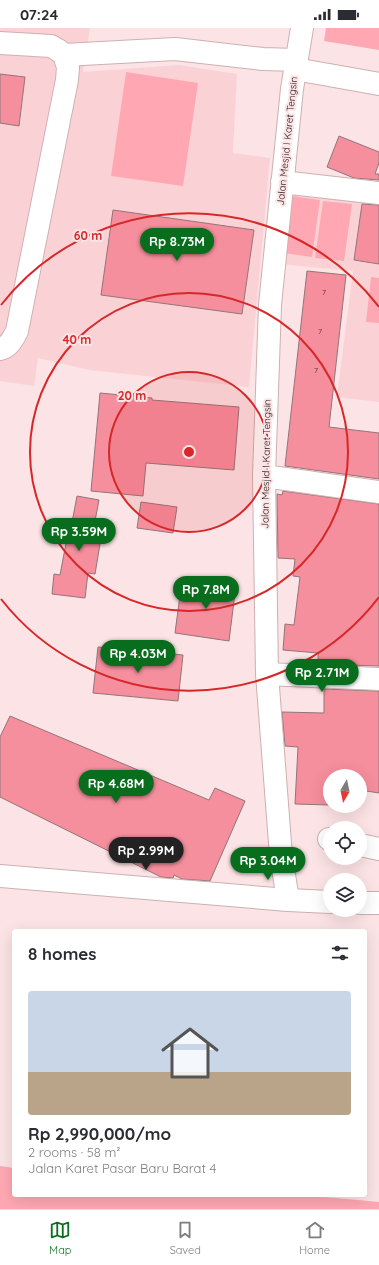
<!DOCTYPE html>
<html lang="en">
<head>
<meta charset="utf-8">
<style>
	:root { --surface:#fff; --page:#f7f7f7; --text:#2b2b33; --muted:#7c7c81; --line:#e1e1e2; --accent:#086e1d }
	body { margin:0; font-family:Quicksand,sans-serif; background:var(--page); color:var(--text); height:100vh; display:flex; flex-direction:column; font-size:15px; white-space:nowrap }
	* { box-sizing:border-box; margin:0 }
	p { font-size:13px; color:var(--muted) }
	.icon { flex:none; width:22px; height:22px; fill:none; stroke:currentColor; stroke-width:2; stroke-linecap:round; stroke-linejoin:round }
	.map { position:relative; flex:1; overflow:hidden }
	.drawer { position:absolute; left:12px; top:901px; width:355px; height:268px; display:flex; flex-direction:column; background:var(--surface); border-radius:4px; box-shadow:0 4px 16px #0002 }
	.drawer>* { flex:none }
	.needle { width:26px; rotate:189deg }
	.tools { position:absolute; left:323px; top:741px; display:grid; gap:8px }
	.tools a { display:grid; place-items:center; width:44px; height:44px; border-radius:50%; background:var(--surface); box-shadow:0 4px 16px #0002; font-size:20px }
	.price { position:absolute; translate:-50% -34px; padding:0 9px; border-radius:14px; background:var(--accent); color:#fff; font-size:13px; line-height:26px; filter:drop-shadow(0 1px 2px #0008) }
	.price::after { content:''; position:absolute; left:50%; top:24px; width:12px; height:9px; margin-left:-6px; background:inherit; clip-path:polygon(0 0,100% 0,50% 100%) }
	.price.current { background:#222; color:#fff }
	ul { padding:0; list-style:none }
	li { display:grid; align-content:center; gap:8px; height:212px; padding:0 16px }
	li+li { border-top:1px solid var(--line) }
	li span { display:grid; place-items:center; height:124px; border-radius:4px; color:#555 }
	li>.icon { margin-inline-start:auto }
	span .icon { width:72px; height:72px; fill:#fffc; stroke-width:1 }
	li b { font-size:17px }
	h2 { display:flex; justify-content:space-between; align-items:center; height:48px; padding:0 16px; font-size:17px }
	.status { display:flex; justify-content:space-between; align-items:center; height:28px; padding:0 20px; background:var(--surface); direction:ltr }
	.status svg { height:11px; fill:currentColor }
	.dock { display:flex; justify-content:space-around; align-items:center; height:56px; border-top:1px solid var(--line); background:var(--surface); font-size:11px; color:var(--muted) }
	.dock a { display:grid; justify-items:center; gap:2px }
	.dock .current { color:var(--accent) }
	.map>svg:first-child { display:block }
	.built { fill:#fad2d6 }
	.green { fill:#ffa8b3 }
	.building { fill:#f58e9d; stroke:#927678 }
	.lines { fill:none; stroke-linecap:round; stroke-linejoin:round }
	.minor-casing { stroke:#ceb0b2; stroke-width:24 }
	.minor { stroke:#fff; stroke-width:22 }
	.ring { fill:none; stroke:#d62828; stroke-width:2 }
	.labels { text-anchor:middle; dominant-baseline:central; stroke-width:4; stroke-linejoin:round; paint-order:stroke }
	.number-label { font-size:8px; fill:#553438 }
	.street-label { font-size:10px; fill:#201617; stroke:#fce3e5 }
	.centre { fill:#d62828; stroke:#fce3e5; stroke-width:2 }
	.ring-label { font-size:12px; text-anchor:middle; font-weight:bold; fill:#d62828; stroke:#fce3e5; stroke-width:4; stroke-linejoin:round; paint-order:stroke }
</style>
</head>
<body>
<div class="status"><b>07:24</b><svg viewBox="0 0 49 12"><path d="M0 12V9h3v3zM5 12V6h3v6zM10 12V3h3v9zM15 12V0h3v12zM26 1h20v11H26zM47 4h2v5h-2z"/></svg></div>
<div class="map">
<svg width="379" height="1181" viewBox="0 0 379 1181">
	<rect width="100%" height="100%" fill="#fce3e5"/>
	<path class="built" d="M0 0H90L83 44 179 37 237 46 233 125 270 130 249 359 89 342 38 330 34 358 0 353Z
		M289 163 379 173V374L337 369 353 243 280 236Z"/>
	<path class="green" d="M326 0H379V22L324 13Z
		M126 44 198 55 183 158 111 148Z
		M292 168 320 172 312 229 284 225Z
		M323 173 352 176 344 233 315 230Z
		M371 249 379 250V295L366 294Z
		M0 1138 14 1140V1167H304L379 1174V1181H0Z"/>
	<path class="building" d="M0 46 25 49 19 98 0 95Z
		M339 108 379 124V135L375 146H379V152L354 150 327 139Z
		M362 176 379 177V236L354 232Z
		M113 182 254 202 242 286 101 267Z
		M307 243 346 247 329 399 379 405V451L285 438Z
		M100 365 152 370V372L239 379 234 442 146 435 143 468 91 463Z
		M283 463 379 476V638L318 636V625L283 622 285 596 294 597 300 549 293 548 295 531 278 530 277 466 282 467Z
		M77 468 99 472 91 514 100 516 95 546 88 545 85 570 52 566 54 546 60 547 67 510H69Z
		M141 474 177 479 173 505 137 500Z
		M182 552 214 556V555L236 557 229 613 175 605Z
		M98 619 183 627 178 673 93 665Z
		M324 661 379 663V765L360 762V748H330V777L295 776 298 719 285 718 282 684 324 685Z
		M10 688 209 772 215 760 245 773 210 853 182 851 174 847 173 850 161 849 0 769V709Z"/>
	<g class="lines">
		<defs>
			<path id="minor" d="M0 15 51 18 58 22 64 27 68 39 67 52 17 303C13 311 9 319 0 321
				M64 27 175 21 263 31 297 32
				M295 41 379 56
				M282 154 379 165
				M264 448 379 464
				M267 646 379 651
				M329 811H330
				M360 817 379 821
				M0 848 288 872 330 874
				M288 872 281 828 267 646 264 448 270 277 292 61 302 0
				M360 875H379"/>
		</defs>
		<use href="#minor" class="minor-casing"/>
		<use href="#minor" class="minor"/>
	</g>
	<circle cx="189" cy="424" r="80" fill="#d62828" fill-opacity=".12"/>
	<g class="ring">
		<circle cx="189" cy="424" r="80"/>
		<circle cx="189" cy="424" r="159"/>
		<path d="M379 569A239 239 0 0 1 1 571M1 277A239 239 0 0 1 379 279"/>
	</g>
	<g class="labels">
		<g class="number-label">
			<text x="324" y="264">7</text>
			<text x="320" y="303">7</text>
			<text x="316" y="342">7</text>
		</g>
		<g class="street-label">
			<text transform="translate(287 113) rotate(-84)">Jalan Mesjid I Karet Tengsin</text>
			<text transform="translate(266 436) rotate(-89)">Jalan Mesjid I Karet Tengsin</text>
		</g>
	</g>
	<circle cx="189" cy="424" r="6" class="centre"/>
	<g class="ring-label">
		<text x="88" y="212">60 m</text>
		<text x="77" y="316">40 m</text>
		<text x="132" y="372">20 m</text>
	</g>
</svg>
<div class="tools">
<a><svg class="needle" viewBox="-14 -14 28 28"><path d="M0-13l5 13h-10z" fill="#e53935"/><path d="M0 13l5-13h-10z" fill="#7c7c81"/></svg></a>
<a><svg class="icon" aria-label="locate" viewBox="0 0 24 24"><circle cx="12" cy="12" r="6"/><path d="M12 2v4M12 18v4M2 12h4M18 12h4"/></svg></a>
<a><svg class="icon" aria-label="layers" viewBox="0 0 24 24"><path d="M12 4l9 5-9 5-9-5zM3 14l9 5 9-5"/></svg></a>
</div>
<b class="price" style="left:177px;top:234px">Rp 8.73M</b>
<b class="price" style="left:79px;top:524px">Rp 3.59M</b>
<b class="price" style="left:206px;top:582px">Rp 7.8M</b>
<b class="price" style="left:138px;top:646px">Rp 4.03M</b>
<b class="price" style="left:322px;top:665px">Rp 2.71M</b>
<b class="price" style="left:116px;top:776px">Rp 4.68M</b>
<b class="price current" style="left:146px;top:843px">Rp 2.99M</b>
<b class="price" style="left:268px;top:853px">Rp 3.04M</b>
<section class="drawer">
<h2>8 homes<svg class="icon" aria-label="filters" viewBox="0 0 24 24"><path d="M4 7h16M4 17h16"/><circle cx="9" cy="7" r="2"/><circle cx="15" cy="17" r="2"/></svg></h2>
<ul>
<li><span style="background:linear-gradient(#c9d6e8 65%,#b9a48a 0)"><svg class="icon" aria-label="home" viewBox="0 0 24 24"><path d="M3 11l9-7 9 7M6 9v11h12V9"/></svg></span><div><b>Rp 2,990,000/mo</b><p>2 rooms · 58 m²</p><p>Jalan Karet Pasar Baru Barat 4</p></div></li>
</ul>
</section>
</div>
<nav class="dock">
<a class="current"><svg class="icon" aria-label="map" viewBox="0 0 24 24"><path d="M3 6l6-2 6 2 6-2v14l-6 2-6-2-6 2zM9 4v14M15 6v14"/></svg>Map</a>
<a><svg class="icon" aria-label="saved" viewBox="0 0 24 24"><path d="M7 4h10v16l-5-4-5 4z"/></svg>Saved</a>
<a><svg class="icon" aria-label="home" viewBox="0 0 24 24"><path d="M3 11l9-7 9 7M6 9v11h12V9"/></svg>Home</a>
</nav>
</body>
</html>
